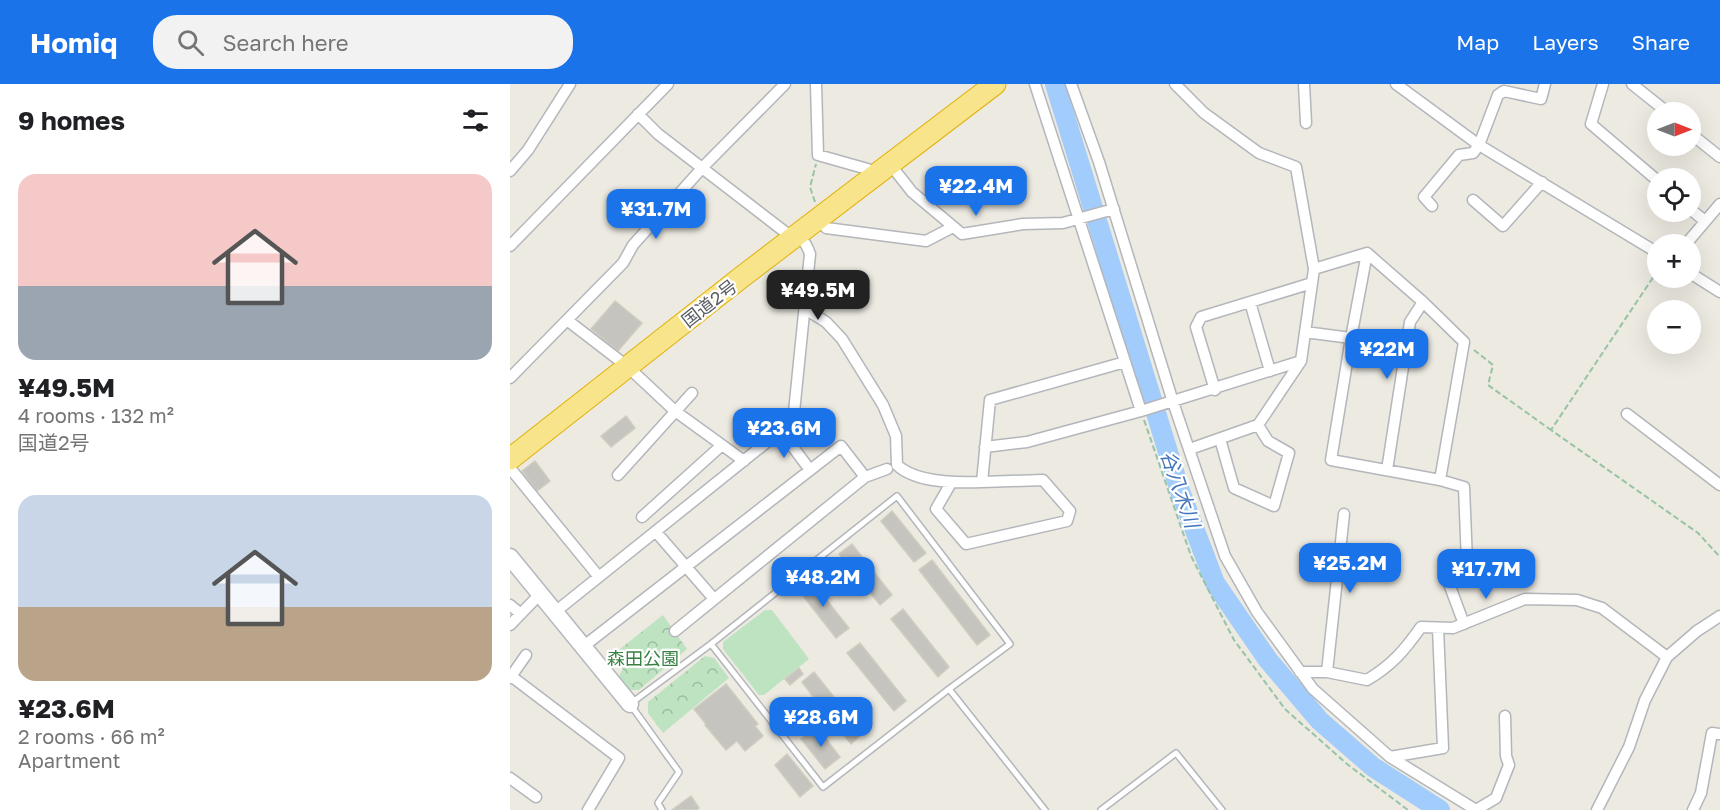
<!DOCTYPE html>
<html lang="en">
<head>
<meta charset="utf-8">
<style>
	:root { --surface:#fff; --page:#f2f2f2; --text:#202124; --muted:#757577; --accent:#1a73e8 }
	body { margin:0; font-family:"Golos Text","Noto Sans JP",sans-serif; background:var(--page); color:var(--text); height:100vh; display:flex; flex-direction:column; font-size:22px; white-space:nowrap }
	* { box-sizing:border-box; margin:0 }
	p { font-size:20px; color:var(--muted) }
	.icon { flex:none; width:33px; height:33px; fill:none; stroke:currentColor; stroke-width:2; stroke-linecap:round; stroke-linejoin:round }
	.map { position:relative; flex:1; overflow:hidden }
	.side { display:flex; flex-direction:column; background:var(--surface); width:510px }
	.side>* { flex:none }
	.needle { width:39px; rotate:90deg }
	.buttons { position:absolute; left:1137px; top:18px; display:grid; gap:12px }
	.buttons a { display:grid; place-items:center; width:54px; height:54px; border-radius:50%; background:var(--surface); box-shadow:0 6px 24px #0002; font-size:30px }
	.price { position:absolute; translate:-50% -51px; padding:0 14px; border-radius:12px; background:var(--accent); color:#fff; font-size:20px; line-height:39px; filter:drop-shadow(0 2px 3px #0008) }
	.price::after { content:''; position:absolute; left:50%; top:36px; width:18px; height:14px; margin-left:-9px; background:inherit; clip-path:polygon(0 0,100% 0,50% 100%) }
	.price.active { background:#222; color:#fff }
	ul { padding:0; list-style:none }
	li { display:grid; align-content:center; gap:12px; height:318px; padding:0 18px }
	li span { display:grid; place-items:center; height:186px; border-radius:18px; color:#555 }
	li>.icon { margin-inline-start:auto }
	span .icon { width:108px; height:108px; fill:#fffc; stroke-width:1 }
	li b { font-size:26px }
	h2 { display:flex; justify-content:space-between; align-items:center; height:72px; padding:0 18px; font-size:26px }
	header { display:flex; align-items:center; gap:36px; box-sizing:border-box; height:84px; padding:0 30px; background:var(--accent); color:#fff }
	header strong { font-size:28px }
	nav { display:flex; gap:33px; margin-inline-start:auto; font-size:21px }
	.search { width:420px; height:54px; background:var(--page); display:flex; align-items:center; gap:15px; box-sizing:border-box; padding:0 21px; border-radius:24px; color:var(--muted); font-size:22px }
	main { display:flex; flex:1; min-height:0 }
	.map>svg:first-child { display:block }
	.park { fill:url(#park-crowns) }
	.garden { fill:#bee3c1 }
	.lines { fill:none; stroke-linecap:round; stroke-linejoin:round }
	.river { stroke:#a1ccfb; stroke-width:20 }
	.building { fill:#c6c4be; stroke:#d0ccbf; stroke-width:1.5 }
	.lane-casing { stroke:#b3b6bb; stroke-width:8 }
	.street-casing { stroke:#b3b6bb; stroke-width:13 }
	.secondary-casing { stroke:#b4b7bd; stroke-width:19 }
	.highway-casing { stroke:#e2b00a; stroke-width:23 }
	.path { stroke:#97c3a8; stroke-width:2; stroke-dasharray:6 3; stroke-linecap:butt }
	.lane { stroke:#fff; stroke-width:5 }
	.street { stroke:#fff; stroke-width:10 }
	.secondary { stroke:#fff; stroke-width:16 }
	.highway { stroke:#f8e58b; stroke-width:21 }
	.labels { text-anchor:middle; dominant-baseline:central; stroke-width:4.5; stroke-linejoin:round; paint-order:stroke }
	.street-label { font-size:18px; fill:#595c61; stroke:#fff }
	.park-label { font-size:18px; fill:#388141; stroke:#fff }
	.water-label { font-size:20px; font-style:italic; fill:#4676bc; stroke:#fff }
</style>
</head>
<body>
<header>
<strong>Homiq</strong>
<div class="search"><svg class="icon" aria-label="search" viewBox="0 0 24 24"><circle cx="10" cy="10" r="6"/><path d="M15 15l6 6"/></svg>Search here</div>
<nav><a>Map</a><a>Layers</a><a>Share</a></nav>
</header>
<main>
<section class="side">
<h2>9 homes<svg class="icon" aria-label="filters" viewBox="0 0 24 24"><path d="M4 7h16M4 17h16"/><circle cx="9" cy="7" r="2"/><circle cx="15" cy="17" r="2"/></svg></h2>
<ul>
<li><span style="background:linear-gradient(#f6c9c9 60%,#9aa5b1 0)"><svg class="icon" aria-label="home" viewBox="0 0 24 24"><path d="M3 11l9-7 9 7M6 9v11h12V9"/></svg></span><div><b>¥49.5M</b><p>4 rooms · 132 m²</p><p>国道2号</p></div></li>
<li><span style="background:linear-gradient(#c9d6e8 60%,#b9a48a 0)"><svg class="icon" aria-label="home" viewBox="0 0 24 24"><path d="M3 11l9-7 9 7M6 9v11h12V9"/></svg></span><div><b>¥23.6M</b><p>2 rooms · 66 m²</p><p>Apartment</p></div></li>
</ul>
</section>
<div class="map">
<svg width="1210" height="726" viewBox="0 0 1210 726">
	<defs>
		<pattern id="park-crowns" width="20" height="18" patternUnits="userSpaceOnUse" patternTransform="scale(1.5)"><rect width="20" height="18" fill="#bee3c1"/><path d="M2 6a3 3 0 1 1 6 0M12 15a3 3 0 1 1 6 0" fill="none" stroke="#9dbba0"/></pattern>
	</defs>
	<rect width="100%" height="100%" fill="#eceae1"/>
	<path class="park" d="M153 531 177 565 129 606H118C112 598 106 594 113 585L110 580 104 584 100 582 96 576Z
		M195 572 204 574 219 594 153 649 138 629V618Z"/>
	<path class="garden" d="M255 526H262L299 575 254 611H249L213 565V558Z"/>
	<g class="lines">
		<path class="river" d="M545 0 670 407 705 499 758 576 810 637 863 683 930 726"/>
	</g>
	<path class="building" d="M105 217 132 239 108 267 81 245Z
		M116 332 125 344 101 363 91 352Z
		M25 377 40 397 27 407 12 387Z
		M382 427 416 469 404 478 371 437Z
		M342 460 382 511 370 521 329 470Z
		M422 476 480 551 467 561 409 486Z
		M299 494 339 544 326 554 287 504Z
		M393 525 439 583 428 593 381 535Z
		M350 559 396 617 384 627 337 569Z
		M289 584 293 590 280 601 275 595Z
		M304 588 328 618 315 628 292 598Z
		M216 600 248 640 245 642 253 652 235 667 227 657 216 666 195 641 196 640 184 625Z
		M336 630 352 650 341 660 324 639Z
		M307 643 330 673 315 685 291 655Z
		M277 670 303 702 290 713 265 681Z
		M181 712 189 724 187 726H162Z"/>
	<g class="lines">
		<defs>
			<path id="lane" d="M201 560 313 703 439 605 535 726
				M152 726 148 719 169 688 120 620 201 560 387 412 500 560 439 605
				M591 726 666 669 712 726"/>
			<path id="street" d="M306 0 308 71 368 88
				M525 0 631 327
				M561 0 589 78 663 318 715 472 747 528 803 605 880 673 966 726 986 714 999 681 996 672 995 632
				M665 0 694 29 749 69 786 83 804 185 791 277 748 341 680 365
				M794 0 796 39
				M886 0 969 61 1148 169
				M1093 0 1081 40 1148 97
				M1122 0 1157 28
				M128 30 148 50 275 148C289 151 295 155 300 170L283 338
				M1180 49 1210 73
				M380 80 402 108 452 150 513 140 553 139 604 125
				M0 87 18 66 60 0
				M963 116 993 142 1032 98
				M922 122 914 113 949 71 963 69 969 61 988 11 994 7 1031 15 1035 0
				M1180 125 1195 137
				M310 134 316 144 416 157 443 143
				M1176 160 1210 120
				M0 162 158 0
				M804 185 857 169 913 218 954 258 930 396 954 403 957 478 937 481 938 497 954 540
				M1180 189 1210 208
				M740 218 760 287
				M295 225 316 238 332 255 373 321 386 352 387 381C406 399 446 399 472 398L480 316 615 278
				M57 236 118 283 165 327 234 377
				M795 248 841 254 821 376 930 396
				M841 254 857 169
				M0 294 113 179 123 161 193 83 275 0
				M705 306 686 243 691 233 802 199
				M1117 330 1210 401
				M271 347 300 386
				M710 355 724 404 764 422 779 369 758 357 748 341
				M475 363 517 358 631 327 791 277
				M0 384 89 493
				M877 386 900 238 913 218
				M108 391 182 309
				M441 399 426 425 456 460 557 437 560 427 533 396 472 398
				M132 433 212 361
				M146 448 204 515
				M0 521 11 530
				M45 528 287 334
				M0 541 30 510
				M165 547 355 393 377 385
				M74 562 331 362 355 393
				M790 588H817L857 596C882 581 894 567 911 543L943 544 1015 515 1067 516 1092 524 1157 573
				M817 588 834 430
				M1 592 109 674 78 726
				M0 594 16 571
				M880 673 933 664 928 544
				M0 694 26 713
				M1087 726 1119 663 1135 616 1157 573 1187 547 1210 532
				M1183 726 1191 709 1202 649 1210 650"/>
			<path id="secondary" d="M0 473 120 620"/>
			<path id="highway" d="M0 375 233 192 485 0"/>
		</defs>
		<use href="#lane" class="lane-casing"/>
		<use href="#street" class="street-casing"/>
		<use href="#secondary" class="secondary-casing"/>
		<use href="#highway" class="highway-casing"/>
		<path class="path" d="M305 118 300 103 306 80
			M1148 186 1041 346 1188 449 1210 473
			M964 266 983 281 978 301 1041 346
			M634 336 681 472 724 556 775 625 837 680 898 726"/>
		<use href="#lane" class="lane"/>
		<use href="#street" class="street"/>
		<use href="#secondary" class="secondary"/>
		<use href="#highway" class="highway"/>
	</g>
	<g class="labels">
		<g class="street-label">
			<text transform="translate(199 219) rotate(-38)">国道2号</text>
		</g>
		<g class="park-label">
			<text x="133" y="574">森田公園</text>
		</g>
		<g class="water-label">
			<text transform="translate(671 405) rotate(71)">谷八木川</text>
		</g>
	</g>
</svg>
<div class="buttons">
<a><svg class="needle" viewBox="-14 -14 28 28"><path d="M0-13l5 13h-10z" fill="#e53935"/><path d="M0 13l5-13h-10z" fill="#757577"/></svg></a>
<a><svg class="icon" aria-label="locate" viewBox="0 0 24 24"><circle cx="12" cy="12" r="6"/><path d="M12 2v4M12 18v4M2 12h4M18 12h4"/></svg></a>
<a>+</a>
<a>−</a>
</div>
<b class="price" style="left:466px;top:133px">¥22.4M</b>
<b class="price" style="left:146px;top:156px">¥31.7M</b>
<b class="price active" style="left:308px;top:237px">¥49.5M</b>
<b class="price" style="left:877px;top:296px">¥22M</b>
<b class="price" style="left:274px;top:375px">¥23.6M</b>
<b class="price" style="left:840px;top:510px">¥25.2M</b>
<b class="price" style="left:976px;top:516px">¥17.7M</b>
<b class="price" style="left:313px;top:524px">¥48.2M</b>
<b class="price" style="left:311px;top:664px">¥28.6M</b>
</div>
</main>
</body>
</html>
